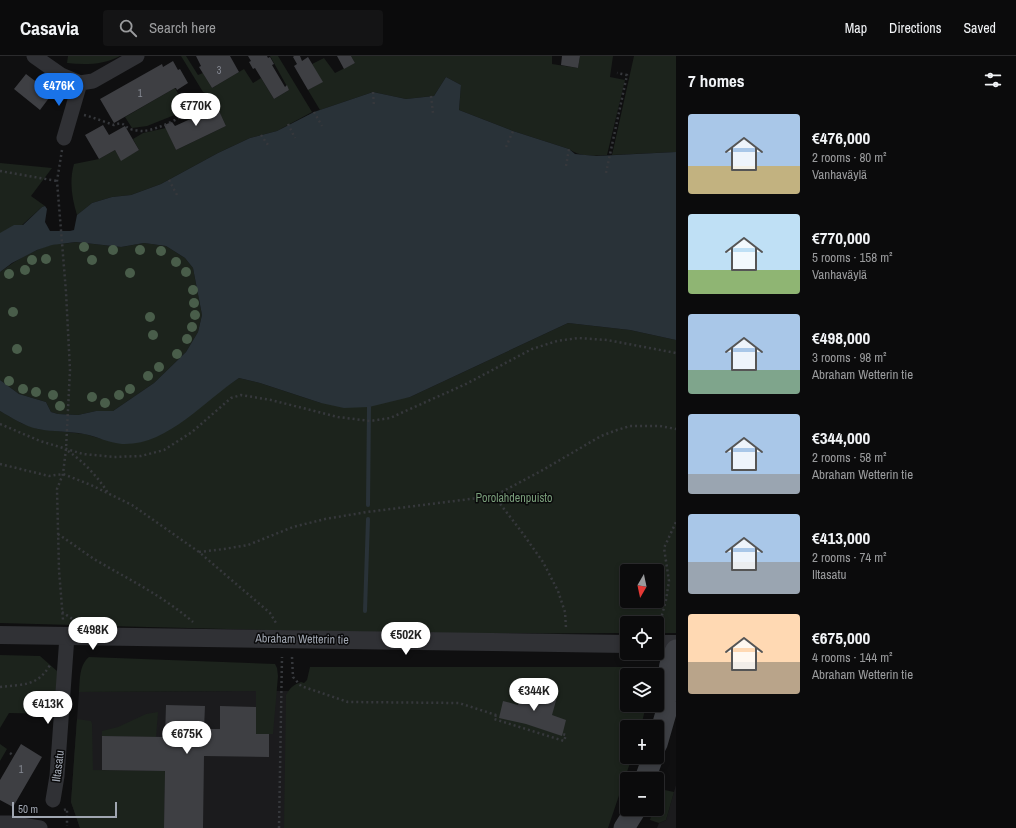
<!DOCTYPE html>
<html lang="en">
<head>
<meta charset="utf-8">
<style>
	:root { --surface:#0b0b0c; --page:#141415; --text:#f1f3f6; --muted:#9a9b9d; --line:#2b2b2d; --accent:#1a73e8 }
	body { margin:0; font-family:"Archivo Narrow",sans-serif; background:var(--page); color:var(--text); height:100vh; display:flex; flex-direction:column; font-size:15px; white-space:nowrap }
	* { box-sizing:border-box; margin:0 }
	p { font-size:13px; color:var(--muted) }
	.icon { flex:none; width:22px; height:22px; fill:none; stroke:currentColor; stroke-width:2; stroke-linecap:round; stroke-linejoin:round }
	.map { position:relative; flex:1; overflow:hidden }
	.side { display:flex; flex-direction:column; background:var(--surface); width:340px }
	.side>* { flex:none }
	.needle { width:26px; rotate:189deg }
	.fabs { position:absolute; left:620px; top:508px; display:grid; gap:8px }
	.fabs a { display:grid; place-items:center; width:44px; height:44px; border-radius:4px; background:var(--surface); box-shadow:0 2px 6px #0003,0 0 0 1px var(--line); font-size:20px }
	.scale { position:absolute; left:12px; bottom:10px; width:105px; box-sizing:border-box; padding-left:4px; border:2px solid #a0a6b1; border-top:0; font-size:11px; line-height:14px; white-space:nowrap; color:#a0a6b1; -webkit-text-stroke:3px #0a0a0b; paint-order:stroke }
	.price { position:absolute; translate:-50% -34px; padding:0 9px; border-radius:14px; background:#fff; color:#222; font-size:13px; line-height:26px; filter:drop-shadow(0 1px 2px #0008) }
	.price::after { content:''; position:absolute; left:50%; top:24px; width:12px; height:9px; margin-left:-6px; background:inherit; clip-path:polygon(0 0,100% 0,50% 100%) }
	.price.on { background:var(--accent); color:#fff }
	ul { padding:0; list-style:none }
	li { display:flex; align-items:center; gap:12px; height:100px; padding:0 12px }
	li span { display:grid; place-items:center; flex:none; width:112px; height:80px; border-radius:4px; color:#555 }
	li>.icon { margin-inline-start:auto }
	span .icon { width:48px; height:48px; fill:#fffc; stroke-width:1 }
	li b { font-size:17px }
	h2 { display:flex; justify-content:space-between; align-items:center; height:48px; padding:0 12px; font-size:17px }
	header { display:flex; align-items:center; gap:24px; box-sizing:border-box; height:56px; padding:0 20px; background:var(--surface); border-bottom:1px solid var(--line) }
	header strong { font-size:19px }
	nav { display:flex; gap:22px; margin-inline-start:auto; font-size:14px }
	.search { width:280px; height:36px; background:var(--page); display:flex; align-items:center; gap:10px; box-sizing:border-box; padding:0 14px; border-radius:4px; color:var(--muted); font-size:15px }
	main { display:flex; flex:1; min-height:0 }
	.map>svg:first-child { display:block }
	.built { fill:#1b1b1d }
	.green { fill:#1c231c; fill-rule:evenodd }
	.water { fill:#293238 }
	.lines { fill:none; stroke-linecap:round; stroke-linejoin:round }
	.stream { stroke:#293238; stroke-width:4 }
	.building { fill:#3e3f43 }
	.path { stroke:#36383c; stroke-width:2.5; stroke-dasharray:2 3; stroke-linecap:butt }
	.minor { stroke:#303135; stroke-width:15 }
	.tertiary { stroke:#303135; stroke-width:18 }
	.secondary { stroke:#3e4045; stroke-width:21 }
	.tree { fill:#495d4a }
	.labels { text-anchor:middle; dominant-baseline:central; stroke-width:3; stroke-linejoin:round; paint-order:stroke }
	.number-label { font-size:10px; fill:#888c96 }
	.park-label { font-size:12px; fill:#789c79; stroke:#0a0a0b }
	.street-label { font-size:12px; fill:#a0a6b1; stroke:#0a0a0b }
</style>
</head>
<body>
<header>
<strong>Casavia</strong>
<div class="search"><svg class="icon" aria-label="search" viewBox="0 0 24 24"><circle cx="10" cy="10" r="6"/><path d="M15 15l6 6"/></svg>Search here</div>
<nav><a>Map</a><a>Directions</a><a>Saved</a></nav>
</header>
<main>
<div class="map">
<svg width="676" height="772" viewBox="0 0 676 772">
	<rect width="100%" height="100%" fill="#0f0f10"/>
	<path class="built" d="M237 635H294L293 772H80L71 746 79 636Z
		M676 729V772H657L659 767 666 764Z"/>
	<path class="green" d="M68 0H120C104 9 84 9 67 7Z
		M181 0H186L198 19 203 17 212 32 244 13 253 27 261 22 274 43 289 34 270 0H278L312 56 277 75 250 82 218 97 161 128 131 139 112 141 92 147 77 159C72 142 69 126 74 108L99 103 115 94 121 104 139 94 133 83 143 77 166 72 176 94 226 70 212 40 203 36Z
		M351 0H552V8L578 12 580 0H613L610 21 625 24 607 99C595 100 579 101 569 93L513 75 459 54 461 29 446 21 434 40 406 43 373 36 320 54 308 34 322 26 312 8 324 2 335 17 355 7Z
		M634 0H676V96L612 99Z
		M175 32 187 54 147 70 132 72 125 61Z
		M0 107 52 112 31 140 45 150 42 151 0 189Z
		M76 186 121 191 144 187 166 190 185 202 193 212 202 259 198 276 186 296 154 327 113 355H96L78 359 58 358 51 356 46 346 19 338 0 324V216C15 205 33 194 51 189 58 187 68 188 76 186Z
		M568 267 630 274 676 284V577H657V567H627V577C418 579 209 573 0 567V355L21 367 38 373 85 378 102 383 221 334 239 322 260 327 321 347 410 341ZM627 515H657V545H627Z
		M0 599 40 600 57 615 58 658 9 657 0 672Z
		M89 601 275 608 277 612 278 620 273 678H256V635L79 636C80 624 79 609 89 601Z
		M310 611H639L650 619H627V649H646L641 671H627V701H632L608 772H284L286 639C290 632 293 629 301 626L304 627 307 624Z
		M158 656 156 681 102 680V675L118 671 146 658Z
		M77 663 91 665 92 668 93 714 165 715 164 772H80L71 746Z
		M0 688 7 693 0 705Z
		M660 733 674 736 666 764 659 767 650 764 653 753H657V742Z"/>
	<path class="water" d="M446 21 461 29 459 54 513 75 569 93 575 98 596 100 676 96V284L630 274 568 267 410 341 369 351 344 352 321 347 260 327 239 322C204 345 167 390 122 388 109 387 96 380 84 378 69 375 53 376 38 373 24 370 12 362 0 355V324L19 338 46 346 51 356 58 358 78 359 96 355H113L154 327 186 296 198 276 202 259 193 212 185 202 166 190 144 187 121 191 76 186 52 189 37 194 12 207 0 216V177L14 169H23L42 151 45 150 47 153 45 166 50 175H70L74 174 77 159 92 147 112 141 131 139 161 128 218 97 250 82 277 75 314 56 373 36 406 43 434 40Z"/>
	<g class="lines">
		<path class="stream" d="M368 449 369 351
			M365 555 368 463"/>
	</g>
	<path class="building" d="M196 0H230L239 16 212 32 199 11 201 10Z
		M248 0H267L268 2 270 1 274 8 272 9 285 31 287 29 289 34 274 43 255 12 253 13 249 6 251 5Z
		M294 0H300L302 5 308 1 323 26 308 34 294 10 297 8 293 1Z
		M337 0H351L355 7 344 13Z
		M562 0H580L578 12 561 9Z
		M173 5 178 14 180 13 188 27 177 34 176 32H175L114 67 100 43 162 8 163 11Z
		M26 18 52 38 40 54 14 33Z
		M215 46 226 70 176 94 164 69 172 66 175 70 210 54 208 49Z
		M103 69 109 79 125 70 139 94 121 105 115 94 99 103 85 79Z
		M523 631 557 641 552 659 566 664 562 680 526 668 499 662 503 645 518 649Z
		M166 649 205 650 204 673H220V650L256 651V678H269V701L204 700 203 772H164L165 715 102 714V680L165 681Z
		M21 688 42 701 13 751 0 744V724Z"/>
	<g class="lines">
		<path class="path" d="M373 36 374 51
			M431 40 433 57
			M314 56 322 70
			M84 59 91 61 114 69C124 65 123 70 130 73 133 74 139 75 143 75 163 73 187 57 205 48
			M288 68 295 82
			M261 79 268 89
			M506 91 513 75
			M62 94 57 125 66 236 70 314 66 393 63 418 57 433 59 514 63 564
			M566 110 569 93
			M0 115 57 125
			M606 117 627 19 617 17
			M169 124 177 139
			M0 368 40 385 83 398 114 401 141 400 164 394 192 376 231 342 241 339 271 344 338 361 370 365 390 362 466 328 532 293 557 285 578 282 607 284 676 297
			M68 395C84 406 98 421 108 437
			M0 408 49 420 63 418 91 429 132 449 199 496 270 557 276 567
			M494 440 521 475 543 506 558 535 565 556 566 572
			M58 478C70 486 82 495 94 503 128 523 163 540 193 566
			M199 496 224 493 248 489 293 471 325 463 367 456 494 440 541 415 601 380 617 374 630 370H660L676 373
			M62 556 74 564
			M658 574 666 544 669 525 664 492 676 466
			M292 601 293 621 301 630 348 646 459 647 499 660
			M0 631C23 628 37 631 50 609
			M496 659 494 663 564 685 566 679 562 678
			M10 697 14 700
			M64 754 67 753V770
			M279 772 282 601"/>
		<path class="minor" d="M34 0 61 19 80 27
			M80 27 93 25 137 0
			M64 82 80 27
			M53 744 57 720 67 580
			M0 767H9L40 772"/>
		<path class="tertiary" d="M0 579 627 588
			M657 588H676"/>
		<path class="secondary" d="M672 636C668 620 667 609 676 594
			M657 688 672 636 676 630
			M645 723 653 701
			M624 772 636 753"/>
	</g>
	<g class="tree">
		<circle cx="84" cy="191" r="5"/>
		<circle cx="113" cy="194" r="5"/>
		<circle cx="140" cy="194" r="5"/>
		<circle cx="161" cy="195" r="5"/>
		<circle cx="46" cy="203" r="5"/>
		<circle cx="32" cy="204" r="5"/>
		<circle cx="92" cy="204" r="5"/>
		<circle cx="176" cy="206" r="5"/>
		<circle cx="25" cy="214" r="5"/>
		<circle cx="186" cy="216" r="5"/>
		<circle cx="130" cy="217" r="5"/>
		<circle cx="9" cy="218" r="5"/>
		<circle cx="193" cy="234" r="5"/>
		<circle cx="194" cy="247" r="5"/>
		<circle cx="13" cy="256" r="5"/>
		<circle cx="195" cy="259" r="5"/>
		<circle cx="150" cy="261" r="5"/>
		<circle cx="192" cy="271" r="5"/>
		<circle cx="153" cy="279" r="5"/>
		<circle cx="187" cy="283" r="5"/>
		<circle cx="17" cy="293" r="5"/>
		<circle cx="177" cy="298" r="5"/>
		<circle cx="159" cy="311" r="5"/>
		<circle cx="148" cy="320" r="5"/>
		<circle cx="9" cy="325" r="5"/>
		<circle cx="23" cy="333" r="5"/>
		<circle cx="130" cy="333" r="5"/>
		<circle cx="36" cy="336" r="5"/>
		<circle cx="53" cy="339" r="5"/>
		<circle cx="119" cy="339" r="5"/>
		<circle cx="92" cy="341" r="5"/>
		<circle cx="105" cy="347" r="5"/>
		<circle cx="60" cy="350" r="5"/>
	</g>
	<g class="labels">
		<g class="number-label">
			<text x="219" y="14">3</text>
			<text x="140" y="37">1</text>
			<text x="21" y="713">1</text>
		</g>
		<g class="park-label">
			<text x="514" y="442">Porolahdenpuisto</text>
		</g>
		<g class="street-label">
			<text transform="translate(302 583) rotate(1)">Abraham Wetterin tie</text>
			<text transform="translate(58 710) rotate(-83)">Iltasatu</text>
		</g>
	</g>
</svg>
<div class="fabs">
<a><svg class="needle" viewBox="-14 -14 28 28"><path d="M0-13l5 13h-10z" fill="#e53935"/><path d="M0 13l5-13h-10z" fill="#9a9b9d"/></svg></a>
<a><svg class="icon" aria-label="locate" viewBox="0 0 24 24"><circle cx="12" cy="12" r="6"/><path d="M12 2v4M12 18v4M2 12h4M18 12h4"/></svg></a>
<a><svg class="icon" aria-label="layers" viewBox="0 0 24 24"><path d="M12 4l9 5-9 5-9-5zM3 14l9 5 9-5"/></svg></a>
<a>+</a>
<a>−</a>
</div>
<div class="scale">50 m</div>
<b class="price on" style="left:59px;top:51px">€476K</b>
<b class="price" style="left:196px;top:71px">€770K</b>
<b class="price" style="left:93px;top:595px">€498K</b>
<b class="price" style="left:406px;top:600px">€502K</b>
<b class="price" style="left:534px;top:656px">€344K</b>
<b class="price" style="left:48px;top:669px">€413K</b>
<b class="price" style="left:187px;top:699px">€675K</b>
</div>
<section class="side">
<h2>7 homes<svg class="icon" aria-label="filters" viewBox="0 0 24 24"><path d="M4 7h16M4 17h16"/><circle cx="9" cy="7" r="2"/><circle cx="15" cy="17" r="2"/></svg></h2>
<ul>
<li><span style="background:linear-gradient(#a9c7e8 65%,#c2b280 0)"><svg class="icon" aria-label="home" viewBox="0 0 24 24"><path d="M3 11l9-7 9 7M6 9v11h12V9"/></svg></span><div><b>€476,000</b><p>2 rooms · 80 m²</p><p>Vanhaväylä</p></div></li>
<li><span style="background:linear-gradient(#bfe0f5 70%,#8fb573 0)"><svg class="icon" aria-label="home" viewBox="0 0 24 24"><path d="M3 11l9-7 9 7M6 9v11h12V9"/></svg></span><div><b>€770,000</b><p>5 rooms · 158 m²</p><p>Vanhaväylä</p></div></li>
<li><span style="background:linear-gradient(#a9c7e8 70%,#7fa58c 0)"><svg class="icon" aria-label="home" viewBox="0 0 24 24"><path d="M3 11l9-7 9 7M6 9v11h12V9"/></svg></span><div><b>€498,000</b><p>3 rooms · 98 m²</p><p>Abraham Wetterin tie</p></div></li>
<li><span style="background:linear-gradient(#a9c7e8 75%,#9aa5b1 0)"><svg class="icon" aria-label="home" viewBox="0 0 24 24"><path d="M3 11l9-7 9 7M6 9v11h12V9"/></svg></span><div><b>€344,000</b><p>2 rooms · 58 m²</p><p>Abraham Wetterin tie</p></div></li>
<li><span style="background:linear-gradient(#a9c7e8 60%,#9aa5b1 0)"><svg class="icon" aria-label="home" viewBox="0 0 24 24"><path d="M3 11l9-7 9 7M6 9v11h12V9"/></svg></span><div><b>€413,000</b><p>2 rooms · 74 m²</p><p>Iltasatu</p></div></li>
<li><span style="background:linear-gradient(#ffd9b3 60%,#b9a48a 0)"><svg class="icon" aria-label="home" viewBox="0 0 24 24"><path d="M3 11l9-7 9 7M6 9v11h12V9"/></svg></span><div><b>€675,000</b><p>4 rooms · 144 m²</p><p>Abraham Wetterin tie</p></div></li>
</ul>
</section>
</main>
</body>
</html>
